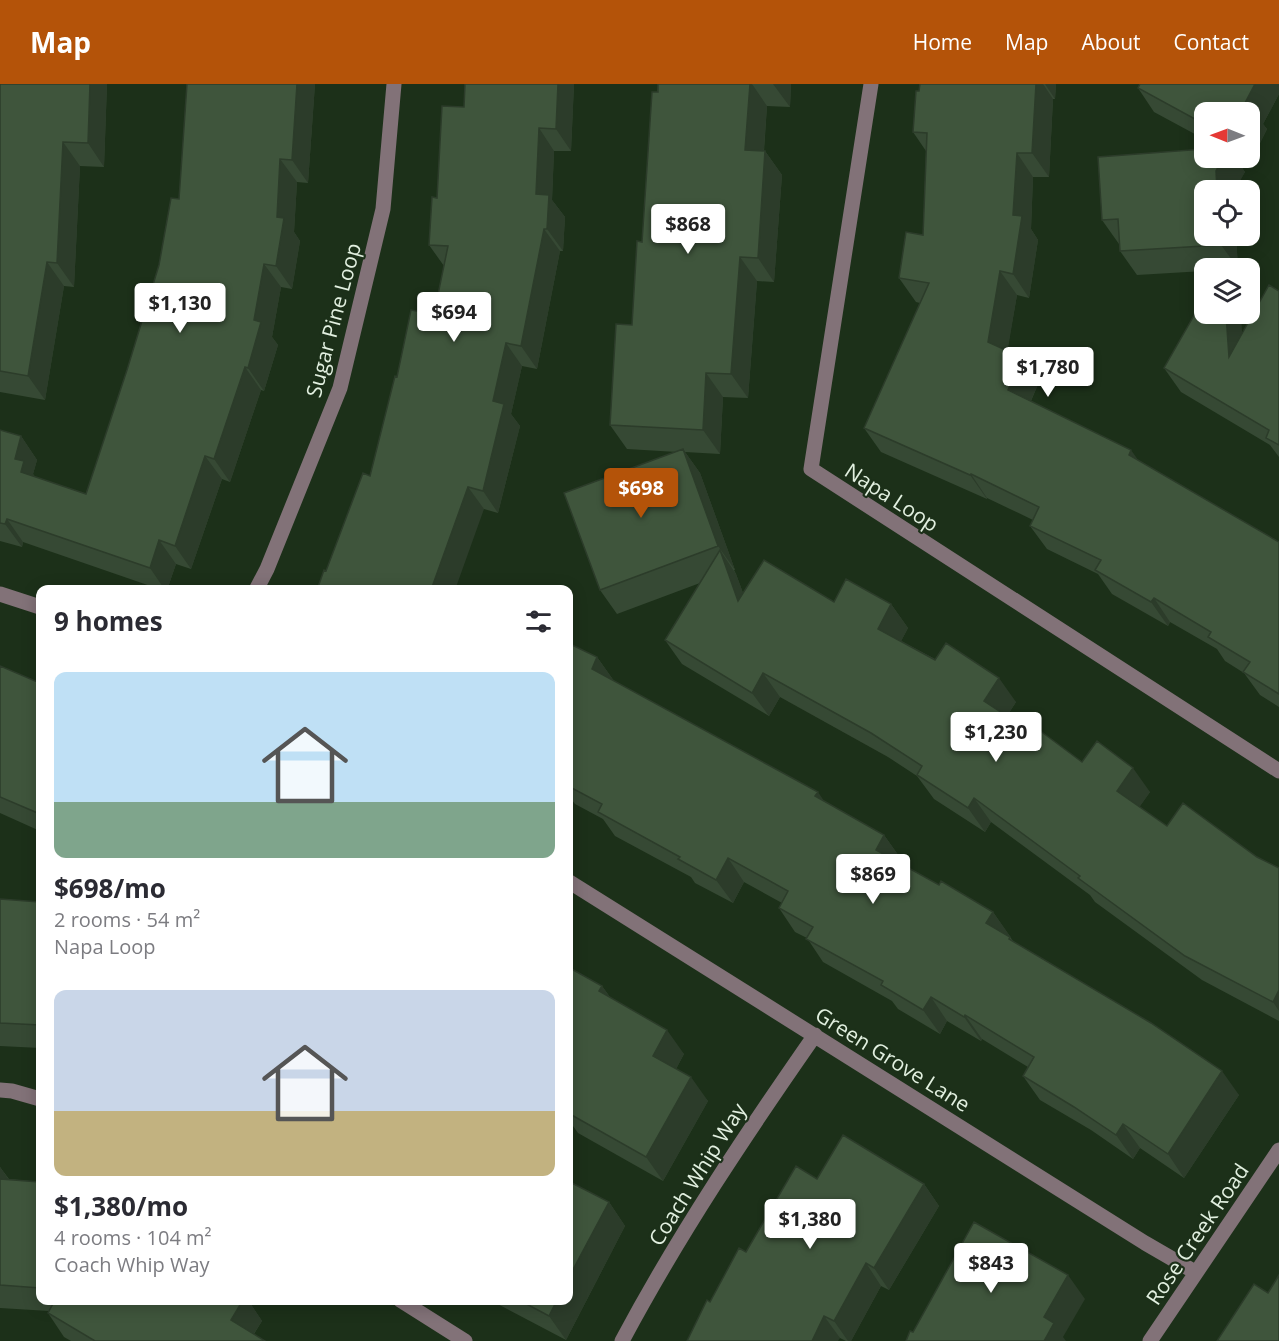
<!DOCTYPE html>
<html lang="en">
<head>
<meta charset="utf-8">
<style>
	:root { --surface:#fff; --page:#f7f7f7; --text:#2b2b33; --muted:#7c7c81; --accent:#b45309 }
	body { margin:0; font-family:"Open Sans",sans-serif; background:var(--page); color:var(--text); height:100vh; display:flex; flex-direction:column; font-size:22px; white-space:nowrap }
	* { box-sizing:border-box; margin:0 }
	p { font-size:20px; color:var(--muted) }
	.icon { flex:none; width:33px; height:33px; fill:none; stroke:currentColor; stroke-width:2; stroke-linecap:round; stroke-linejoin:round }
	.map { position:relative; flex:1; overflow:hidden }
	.sheet { position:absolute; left:36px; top:501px; width:537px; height:720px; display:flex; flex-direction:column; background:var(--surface); border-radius:12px; box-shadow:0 3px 15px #0003 }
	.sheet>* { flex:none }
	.needle { width:39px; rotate:271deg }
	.tools { position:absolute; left:1194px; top:18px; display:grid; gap:12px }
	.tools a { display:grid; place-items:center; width:66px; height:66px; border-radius:12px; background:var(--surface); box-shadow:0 3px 15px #0003; font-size:30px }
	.price { position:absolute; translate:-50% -51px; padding:0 14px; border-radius:6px; background:#fff; color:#222; font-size:20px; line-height:39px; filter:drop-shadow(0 2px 3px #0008) }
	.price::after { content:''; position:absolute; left:50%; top:36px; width:18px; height:14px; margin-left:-9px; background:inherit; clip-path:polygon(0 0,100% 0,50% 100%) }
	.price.active { background:var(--accent); color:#fff }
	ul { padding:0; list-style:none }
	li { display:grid; align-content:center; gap:12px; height:318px; padding:0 18px }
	li span { display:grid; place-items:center; height:186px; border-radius:12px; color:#555 }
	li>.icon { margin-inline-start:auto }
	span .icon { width:108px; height:108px; fill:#fffc; stroke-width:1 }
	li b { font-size:26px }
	h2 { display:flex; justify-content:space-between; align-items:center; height:72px; padding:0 18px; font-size:26px }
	header { display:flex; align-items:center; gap:36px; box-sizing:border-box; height:84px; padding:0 30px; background:var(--accent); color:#fff }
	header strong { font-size:28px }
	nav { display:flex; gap:33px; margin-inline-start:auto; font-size:21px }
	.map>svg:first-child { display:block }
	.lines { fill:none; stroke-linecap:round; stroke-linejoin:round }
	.minor { stroke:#827278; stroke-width:15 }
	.wall { fill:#364934 }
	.shaded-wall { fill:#2c3c2a }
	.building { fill:#3f553c; stroke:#2c3c2a; stroke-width:1.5 }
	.labels { text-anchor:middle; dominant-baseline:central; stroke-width:4.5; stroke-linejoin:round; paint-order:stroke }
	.street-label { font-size:21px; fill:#e2f0e0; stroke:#1c3019 }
</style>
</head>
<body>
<header>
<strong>Map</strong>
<nav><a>Home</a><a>Map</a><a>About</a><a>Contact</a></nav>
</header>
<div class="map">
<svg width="1279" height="1257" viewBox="0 0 1279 1257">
	<rect width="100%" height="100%" fill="#1c3019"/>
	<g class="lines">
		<path class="minor" d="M871 0 811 385 1279 687
			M256 506 267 485 340 304 383 125 394 0
			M0 510 40 523
			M568 797 1145 1159 1195 1188
			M0 1006 12 1007 40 1015
			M400 1216 465 1257
			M622 1257C679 1150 746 1050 815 951
			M1150 1257 1279 1066"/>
	</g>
	<path class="wall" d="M0 0H107L104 83 80 82 74 203 64 202 45 316 0 308Z
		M315 0 308 99 297 98 294 148 300 157 292 205 281 203 272 253 278 261 264 307 261 306 230 398 222 395 191 485 176 480 167 506H162L23 458 22 463 0 457V346L21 352 37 376 33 390 35 393 86 410 127 286 179 115Z
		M465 0H574L571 67H554L552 116 565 133 563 167H560L537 285 522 282 511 330 520 342 498 429 484 425 326 487 370 392 397 293 434 230 444 182 429 161 437 114 464 23Z
		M658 0H791L790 23 767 22 764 67H765L782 91 774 198 757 197 748 314 723 313 720 370 685 368 700 389 735 486H734L736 490 743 509 834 518 891 520 908 544 901 557 1016 618 1007 632 1036 651 1082 678 1150 708 1139 723 1167 742 1257 773 1279 784V937L1202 896 1095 818 1090 811 991 738 985 748 934 715 917 692 888 673 780 613 769 632 682 580 665 556 700 499 617 530 600 506 677 368 627 365 610 341 632 241 642 158Z
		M920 0H1056L1055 15H1053L1049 93H1033L1031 145 1038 156 1029 214 1017 211 1007 267 1039 298 1031 317 1139 377 1279 458V623L1260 611 1244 589 1225 577 1217 565 1170 538 1168 542 1112 510 1098 490 1047 465 1030 442 1033 436 987 414V415L881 368 864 344 920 219 916 218 899 194 923 151 926 67 913 48Z
		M1279 0V10L1263 40 1267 45 1250 79 1240 74H1250V28H1204V55L1154 28 1138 4Z
		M1204 74H1235L1245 88 1204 152H1236L1238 184H1204V187L1137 191 1120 167 1119 160 1102 136Z
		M1279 207V373L1270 361 1181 308 1164 284 1242 249Z
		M568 559 597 573 614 597 884 751 901 775 899 779 939 801 993 828 1013 857 1239 1011 1184 1094 1140 1064 1133 1075 1091 1046 1040 1016 1023 992 1028 983 982 955 981 957 947 937 940 950 898 925 892 917 823 878 807 854 795 848 779 824 782 819 744 798 733 819 695 799 691 793 615 752 603 735 575 720 568 711Z
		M0 582 40 599V747L0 729Z
		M0 815 40 818V964L0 962Z
		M568 883 602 902 610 913 684 970 676 985 708 1017 663 1097 578 1049 568 1035Z
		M0 1083 9 1095 40 1098V1216H248L262 1237 254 1250 265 1257H71L64 1253 48 1229 49 1227 0 1224Z
		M817 1095 924 1100 939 1122 889 1206 881 1202 851 1257H846L840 1254 710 1218 746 1168Z
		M609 1118 625 1142 566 1256 490 1216H568Z"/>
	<path class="shaded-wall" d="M90 0H107L104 83 88 59Z
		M297 0H315L308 99 292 76Z
		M558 0H574L571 67 556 45Z
		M750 0H752L767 22 762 90 745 66Z
		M773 0H791L790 23Z
		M1036 0H1043L1053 15 1049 93 1032 69Z
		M1045 0H1056L1055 15Z
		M1255 0H1279V10L1263 40 1267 45 1250 79 1246 74H1250V28H1247L1245 19Z
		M539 44 554 67 552 116 565 133 563 167 547 145 536 110Z
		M63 58 80 82 74 203 57 179Z
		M765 67 782 91 774 198 758 174Z
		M1017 69 1033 93 1031 145 1038 156 1029 214 1013 190V131Z
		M1223 74H1235L1245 88 1235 106H1217L1216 87Z
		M280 75 297 98 294 148 300 157 292 205 276 182 277 133Z
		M544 145 560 167 537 285 521 262Z
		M1221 152H1236L1238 184 1221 161Z
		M740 173 757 197 748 314 731 290Z
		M47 178 64 202 45 316 28 292Z
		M264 180 281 203 272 253 278 261 264 307 248 284 254 236Z
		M1000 187 1017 211 1005 282 988 258Z
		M1226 230H1241L1245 297 1229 273Z
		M506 259 522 282 511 330 520 342 498 429 483 407 493 317Z
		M1023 274 1039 298 1025 330 1008 306Z
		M245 283 261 306 230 398 214 375Z
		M706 289 723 313 720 370 703 346Z
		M21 352 37 376 33 390 40 400 21 388 15 375Z
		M683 365 700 389 735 486 718 462Z
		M1131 366 1148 390 1129 371Z
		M205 372 222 395 191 485 175 462Z
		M971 390 987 414V415L970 391Z
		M468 403 484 425 455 506H431Z
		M7 435 23 458 22 463 5 440Z
		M159 456 176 480 167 506H165L150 484Z
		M720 466 736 490 755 541 738 517Z
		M1154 514 1170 538 1168 542 1151 518Z
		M891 520 908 544 895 569 878 545Z
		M597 573 614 597 592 585Z
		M763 589 780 613 769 632 752 609Z
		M999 594 1016 618 1001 641 984 617Z
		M1133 684 1150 708 1134 731 1117 707Z
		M818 708 834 732 815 712Z
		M974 714 991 738 985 748 968 724Z
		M884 751 901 775 893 790 876 766Z
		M728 774 744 798 733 819 716 796Z
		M993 828 1010 852 1003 863 986 839Z
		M602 902 619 926 599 907Z
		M1279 906V927L1273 918Z
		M931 913 947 937 940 950 923 926Z
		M965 931 982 955 981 957 964 933Z
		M667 946 684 970 670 996 653 972Z
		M1222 987 1239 1011 1184 1094 1168 1070Z
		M691 993 708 1017 663 1097 646 1073Z
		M1123 1040 1140 1064 1133 1075 1116 1051Z
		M0 1083 14 1103 0 1100Z
		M924 1100 939 1122 889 1206 874 1184Z
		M609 1118 625 1142 566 1256 549 1232 557 1216H568V1195Z
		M866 1179 881 1202 851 1257H848L834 1237Z
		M1068 1191 1085 1215 1063 1253 1066 1257H1044V1233Z
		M243 1216H248L262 1237 249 1257 231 1236Z
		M824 1232 840 1254 838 1257H812Z"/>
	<path class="building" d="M0 0H90L88 59 63 58 57 179 47 178 28 292 0 287Z
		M187 0H297L292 76 280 75 277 133 284 134 276 182 264 180 254 236 261 238 248 284 245 283 214 375 205 372 175 462 159 456 150 484 7 435 5 440 0 439V346L21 352 15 375 24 377 21 388 86 410 127 286 159 181 171 114 179 115Z
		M465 0H558L556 45 539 44 536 110 549 111 547 145H544L521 262 506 259 493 317 504 320 483 407 468 403 431 506H317L324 486 326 487 363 389 370 392 395 292 397 293 411 226 434 230 448 162 429 161 432 113 437 114 442 22 464 23Z
		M658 0H750L745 66 765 67 758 174 740 173 731 290 706 289 703 346 610 341 616 240 632 241 637 157 642 158 652 8H658Z
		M920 0H1036L1032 69H1017L1013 131 1022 132 1013 190 1000 187 988 258 1023 274 1008 306 1131 366 1129 371 1279 458V610L1243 588 1250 578 1208 553 1211 548 1154 514 1151 518 1095 486 1101 476 1030 442 1039 423 971 390 970 391 864 344 929 199 899 194 906 148 923 151 927 49 913 48 916 7H919Z
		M1140 0H1255L1245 19 1251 22 1247 28H1204V40L1138 4Z
		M1204 65V74H1223L1216 87 1217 106H1204V152H1221V161L1120 167 1118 135 1102 136 1098 73Z
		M1269 201 1279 207V361L1266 354 1269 346 1164 284 1204 214V230H1226L1229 273Z
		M683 365 718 462 600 506 564 409Z
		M720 466 738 517 764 476 834 518 846 495 891 520 878 545 935 576 946 559 999 594 984 617 1036 651 1039 646 1082 678 1097 657 1133 684 1117 707 1167 742 1183 719 1257 773 1279 784V906L1273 918 1185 872 1078 794 1080 792 974 714 968 724 917 691 922 682 871 649 763 589 752 609 665 556Z
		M568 559 597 573 592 585 818 708 815 712 884 751 876 766 939 801 941 797 993 828 986 839 1010 853 1009 855 1151 939 1222 987 1168 1070 1123 1040 1116 1051 1074 1023 1023 992 1034 973 965 931 964 933 931 913 923 926 881 901 883 897 806 855 813 843 779 824 788 807 728 774 716 796 678 775 680 773 598 728 602 720 568 702Z
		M0 582 40 599V730L0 713Z
		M0 815 40 818V941L0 939Z
		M568 883 602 902 599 907 667 946 653 972 691 993 646 1073 568 1029Z
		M843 1051 924 1100 874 1184 866 1179 834 1237 824 1232 812 1257H687L707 1216 710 1218 739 1164 746 1168 796 1082 817 1095Z
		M0 1095 40 1098V1204L0 1201Z
		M568 1097 609 1118 568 1195Z
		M974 1138 1068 1191 1044 1233 1054 1239 1044 1257H906L910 1247 913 1248Z
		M1279 1191V1257H1217L1254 1200 1268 1209Z
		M55 1216H243L231 1236 265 1257H95L48 1229Z
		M519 1216H557L549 1232Z"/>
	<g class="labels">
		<g class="street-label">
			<text transform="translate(333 236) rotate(-75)">Sugar Pine Loop</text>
			<text transform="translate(892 413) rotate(33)">Napa Loop</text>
			<text transform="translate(893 975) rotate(32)">Green Grove Lane</text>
			<text transform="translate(697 1090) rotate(-58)">Coach Whip Way</text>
			<text transform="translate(1197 1150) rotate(-56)">Rose Creek Road</text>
		</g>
	</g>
</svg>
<div class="tools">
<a><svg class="needle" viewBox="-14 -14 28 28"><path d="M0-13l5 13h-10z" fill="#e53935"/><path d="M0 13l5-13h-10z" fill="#7c7c81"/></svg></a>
<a><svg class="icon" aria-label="locate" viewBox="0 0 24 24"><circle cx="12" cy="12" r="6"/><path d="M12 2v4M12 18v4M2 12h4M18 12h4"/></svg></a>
<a><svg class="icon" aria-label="layers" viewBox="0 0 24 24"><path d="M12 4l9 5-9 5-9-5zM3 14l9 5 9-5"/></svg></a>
</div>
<b class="price" style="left:688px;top:171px">$868</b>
<b class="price" style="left:180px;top:250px">$1,130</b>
<b class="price" style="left:454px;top:259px">$694</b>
<b class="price" style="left:1048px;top:314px">$1,780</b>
<b class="price active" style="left:641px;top:435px">$698</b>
<b class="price" style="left:996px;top:679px">$1,230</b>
<b class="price" style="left:873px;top:821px">$869</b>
<b class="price" style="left:810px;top:1166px">$1,380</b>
<b class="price" style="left:991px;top:1210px">$843</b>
<section class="sheet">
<h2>9 homes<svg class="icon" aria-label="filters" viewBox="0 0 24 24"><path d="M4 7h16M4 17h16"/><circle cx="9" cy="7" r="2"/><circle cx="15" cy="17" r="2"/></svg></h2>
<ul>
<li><span style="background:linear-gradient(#bfe0f5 70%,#7fa58c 0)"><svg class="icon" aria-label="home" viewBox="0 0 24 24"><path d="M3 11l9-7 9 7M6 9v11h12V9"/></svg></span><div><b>$698/mo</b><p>2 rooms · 54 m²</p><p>Napa Loop</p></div></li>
<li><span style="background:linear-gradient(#c9d6e8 65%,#c2b280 0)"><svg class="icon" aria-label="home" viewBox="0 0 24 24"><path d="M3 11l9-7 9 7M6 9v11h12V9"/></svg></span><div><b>$1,380/mo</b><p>4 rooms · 104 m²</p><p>Coach Whip Way</p></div></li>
</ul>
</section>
</div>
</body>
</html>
